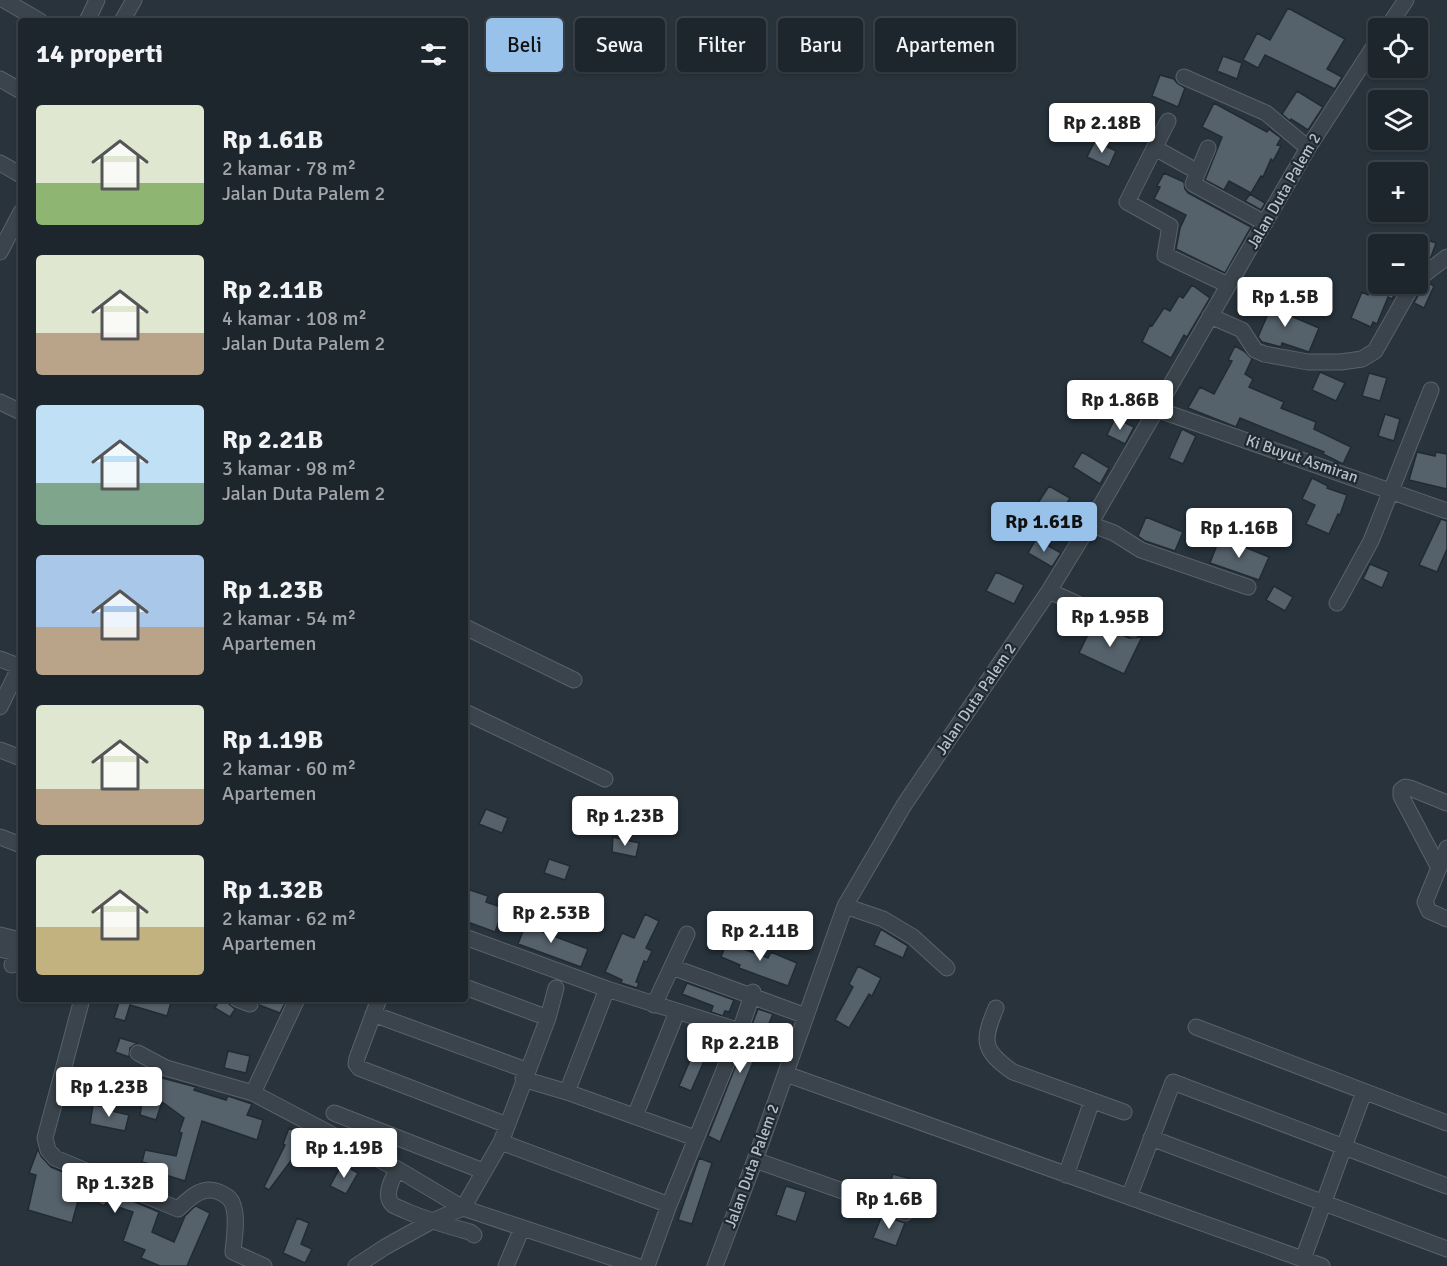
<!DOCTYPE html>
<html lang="id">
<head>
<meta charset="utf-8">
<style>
	:root { --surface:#1e262d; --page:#262e35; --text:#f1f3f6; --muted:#a1a5aa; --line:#3c4349; --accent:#99c2eb }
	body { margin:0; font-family:Signika,sans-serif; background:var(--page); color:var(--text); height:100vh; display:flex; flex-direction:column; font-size:22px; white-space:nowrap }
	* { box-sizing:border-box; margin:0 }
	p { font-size:20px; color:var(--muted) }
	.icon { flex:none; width:33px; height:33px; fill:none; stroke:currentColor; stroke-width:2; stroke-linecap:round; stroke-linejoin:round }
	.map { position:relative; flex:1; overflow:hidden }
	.drawer { position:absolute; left:18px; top:18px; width:450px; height:984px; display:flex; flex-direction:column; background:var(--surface); border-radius:6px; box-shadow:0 2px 4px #0004,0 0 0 2px var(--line) }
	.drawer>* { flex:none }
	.guide { position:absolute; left:486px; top:18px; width:570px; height:54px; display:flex; gap:12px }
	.controls { position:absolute; left:1368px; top:18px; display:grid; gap:12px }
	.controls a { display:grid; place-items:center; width:60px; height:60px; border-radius:6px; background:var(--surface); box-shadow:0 2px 4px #0004,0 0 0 2px var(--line); font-size:30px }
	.price { position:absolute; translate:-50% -51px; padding:0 14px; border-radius:6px; background:#fff; color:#222; font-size:20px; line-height:39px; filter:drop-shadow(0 2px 3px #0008) }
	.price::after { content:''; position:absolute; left:50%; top:36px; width:18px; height:14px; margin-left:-9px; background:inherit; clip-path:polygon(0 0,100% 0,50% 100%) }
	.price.current { background:var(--accent); color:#111 }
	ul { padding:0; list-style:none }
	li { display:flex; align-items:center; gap:18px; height:150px; padding:0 18px }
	li span { display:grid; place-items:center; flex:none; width:168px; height:120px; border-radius:6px; color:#555 }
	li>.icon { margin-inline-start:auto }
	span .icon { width:72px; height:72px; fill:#fffc; stroke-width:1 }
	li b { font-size:26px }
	h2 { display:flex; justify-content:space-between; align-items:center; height:72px; padding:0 18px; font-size:26px }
	.tag { padding:0 21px; border-radius:6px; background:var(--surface); box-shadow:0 2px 4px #0004,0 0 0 2px var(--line); font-size:21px; line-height:54px }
	.tag.current { background:var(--accent); color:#111 }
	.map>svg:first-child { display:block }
	.building { fill:#55616b; stroke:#222b33; stroke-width:1.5 }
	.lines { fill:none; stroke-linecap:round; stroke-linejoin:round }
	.minor-casing { stroke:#59626a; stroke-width:17 }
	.minor { stroke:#3b444c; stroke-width:15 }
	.labels { text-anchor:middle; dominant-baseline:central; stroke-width:4.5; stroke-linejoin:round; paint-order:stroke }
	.street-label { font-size:16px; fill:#b7bfc7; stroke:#202931 }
</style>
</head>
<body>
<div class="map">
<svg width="1447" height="1266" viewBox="0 0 1447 1266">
	<rect width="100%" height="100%" fill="#28333c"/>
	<path class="building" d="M1288 8 1345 39 1327 69 1342 77 1335 89 1265 55 1258 68 1243 60 1257 33 1270 40Z
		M1223 56 1242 63 1237 79 1217 71Z
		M1160 75 1174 79 1177 83 1185 88 1178 107 1152 96Z
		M1297 91 1323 107 1308 130 1291 119 1290 121 1282 114Z
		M1214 103 1267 132 1269 129 1281 138 1277 145 1281 146 1273 161 1271 159 1263 177 1261 176 1251 193 1229 181 1224 190 1205 180 1222 137 1202 127Z
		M1095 141 1116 151 1109 167 1087 157Z
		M1164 173 1184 182 1185 189 1188 193 1251 227 1225 273 1176 249 1180 228 1186 215 1154 199 1160 187 1157 186Z
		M1250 194 1265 203 1261 210 1245 201Z
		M1418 237 1436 243 1431 257 1428 259 1418 256Z
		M1428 283 1434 286 1424 308 1414 303 1422 288Z
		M1372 284H1398V285L1400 286 1392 299 1388 297 1377 324 1373 322 1371 327 1351 318 1362 292 1368 295Z
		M1192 285 1210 298 1187 337 1184 335 1171 358 1142 342 1150 325 1152 326 1164 308 1170 311 1179 296 1183 298Z
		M1261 298 1285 308 1284 313 1319 328 1309 352 1282 343 1281 347 1262 342 1258 337 1267 316 1255 310Z
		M1235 346 1244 351 1252 359 1245 374 1253 379 1249 387 1284 402 1281 408 1316 422 1314 429 1351 447 1343 464 1323 454 1324 452 1240 418 1236 427 1188 408 1200 387 1214 394 1232 361 1228 360Z
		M1320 372 1345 383 1336 401 1312 390Z
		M1369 373 1387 378 1380 401 1362 396Z
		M1385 414 1400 419 1394 441 1378 436Z
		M1115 418 1134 427 1125 444 1107 435Z
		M1182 429 1196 436 1183 464 1169 458Z
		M1082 452 1109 468 1100 484 1073 467Z
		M1417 452 1435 456 1436 452 1447 454V489L1409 480Z
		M1312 478 1328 486 1327 488 1347 495 1340 515 1338 514 1329 534 1306 524 1315 505 1302 499Z
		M1049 486 1070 498 1057 520 1059 522 1046 541 1021 524 1033 505 1036 506Z
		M1146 517 1183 532 1175 551 1145 541 1138 536Z
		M1441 519 1447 521V549L1437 572 1419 565Z
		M1220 537 1269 557 1259 580 1210 563Z
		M1036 539 1061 553 1052 567 1028 553Z
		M1370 564 1389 572 1382 588 1363 579Z
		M996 572 1024 585 1014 604 986 591Z
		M1274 586 1293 597 1285 611 1266 600Z
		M1094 622 1129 638 1142 637 1124 674 1079 653Z
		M486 809 508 818 502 833 479 824Z
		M613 837 639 843 636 857 612 852Z
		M549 859 570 866 565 880 544 873Z
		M467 889 488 896 486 902 504 908 495 932 465 921V896Z
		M645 914 659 921 646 948 652 951 647 962 644 961 636 982 639 983 637 988 621 983 622 980 605 972 622 933 634 938Z
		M528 918 546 925 543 932 588 949 581 967 518 944Z
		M881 929 908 946 903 958 874 945Z
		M730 934 742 939 738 947 768 958 771 952 797 963 788 986 739 968 740 965 721 957Z
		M858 966 881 978 872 996 869 994 849 1028 835 1020 853 987 849 984Z
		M687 983 734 1000 729 1012 725 1011 723 1016 711 1012 713 1006 682 994Z
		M120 999H172L167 1016 130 1005 125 1021 114 1018Z
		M220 999H223L235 1009 230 1017 215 1008Z
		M258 999H276L285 1003 280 1013 259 1005Z
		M758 1009 773 1014 720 1142 708 1136Z
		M703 1030 716 1034 691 1091 679 1086Z
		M120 1038 137 1043 130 1048 129 1057 115 1052Z
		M228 1051 250 1056 246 1073 224 1068Z
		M147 1074 196 1087 194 1090 226 1100 228 1096 252 1104 247 1115 263 1120 257 1140 202 1121 185 1181 159 1173 161 1167 142 1162 145 1150 176 1156 182 1133 179 1132 184 1118 162 1102 156 1120 140 1115Z
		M93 1105 107 1107V1110L129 1115 125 1131 90 1124Z
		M289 1128 324 1141 344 1152 337 1163 304 1143 301 1151 299 1150 269 1190 264 1187 285 1145 283 1144Z
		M38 1149 41 1156 51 1167 159 1212 152 1232 174 1242 185 1216 193 1208 196 1206 210 1213 187 1266H160L141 1258 145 1250 123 1241 133 1212 106 1203 104 1206 80 1193 72 1223 28 1210 36 1175 29 1173Z
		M699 1158 712 1163 692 1224 678 1220Z
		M342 1164 358 1173 346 1194 330 1186Z
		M893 1174 918 1181 911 1206 886 1196Z
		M786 1186 806 1192 796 1222 776 1215Z
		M882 1215 905 1223 896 1246 873 1238Z
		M297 1218 309 1223 301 1244 312 1249 305 1263 283 1253Z"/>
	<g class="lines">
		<defs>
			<path id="minor" d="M4 0 40 21
				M87 21 97 0
				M122 21 134 0
				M1387 28 1406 0
				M1184 77 1266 113 1308 148
				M0 79 21 91
				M1168 121 1127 202 1170 226 1165 255 1228 285
				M1155 148 1189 167
				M1208 148 1193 184 1265 223
				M0 163 21 175
				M0 252 21 212
				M1418 279 1447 257
				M1210 316 1242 330 1255 350 1264 354 1308 362H1341L1362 359 1375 351 1413 284
				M0 402 21 412
				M1156 409 1447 511
				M1090 524 1114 533 1141 550 1248 587
				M1049 591 1133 629
				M1337 603 1371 541 1431 390
				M465 627 574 680
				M0 659 21 667
				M0 707 21 664
				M465 712 605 779
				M0 750 21 758
				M0 837 21 845
				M1447 848 1425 902 1429 911 1447 919
				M1439 868 1401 796V790L1405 787 1410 788 1447 803
				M845 906 883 919 913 937 947 968
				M0 935 20 940
				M465 937 607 989 740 1031
				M0 949 16 953
				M12 965 21 937
				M672 967 806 1016
				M465 987 548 1018
				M82 999 45 1138 48 1150 55 1158 178 1209C190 1198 202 1185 219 1192 226 1195 231 1198 233 1205 238 1219 234 1238 233 1252L264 1266
				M237 999 250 1004
				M379 999 357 1058 356 1064 359 1068 507 1125
				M654 1005 687 934
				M996 1008C982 1041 982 1050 1013 1072L1124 1112
				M373 1014 526 1070
				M1196 1027 1447 1123
				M138 1053 166 1068 253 1093 399 1170 463 1208 637 1266
				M786 1074 1322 1266
				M523 1079 567 1092 695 1138
				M567 1092 607 989
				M253 1093 297 999
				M334 1113 483 1171
				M635 1116 677 1012
				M1151 1138 1447 1249
				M501 1142 669 1205
				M755 1160 905 1213
				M399 1170C392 1177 383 1196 393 1205 396 1207 402 1209 406 1211 427 1220 448 1226 470 1232L474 1235
				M1066 1175 1092 1101
				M1129 1197 1173 1082 1447 1186
				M1303 1259 1364 1092
				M356 1266 385 1247 432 1221 463 1208 501 1142 548 1018 556 988
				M506 1266 522 1228
				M647 1266 669 1205 740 1031 753 992
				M715 1266 755 1160 845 906 904 805 1049 591 1090 524 1308 148 1378 40"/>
		</defs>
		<use href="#minor" class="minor-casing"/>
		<use href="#minor" class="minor"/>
	</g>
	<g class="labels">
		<g class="street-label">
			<text transform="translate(1284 191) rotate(-60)">Jalan Duta Palem 2</text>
			<text transform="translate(1302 459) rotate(19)">Ki Buyut Asmiran</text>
			<text transform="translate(976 699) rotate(-56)">Jalan Duta Palem 2</text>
			<text transform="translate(752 1166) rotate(-70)">Jalan Duta Palem 2</text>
		</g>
	</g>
</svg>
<div class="controls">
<a><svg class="icon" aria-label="locate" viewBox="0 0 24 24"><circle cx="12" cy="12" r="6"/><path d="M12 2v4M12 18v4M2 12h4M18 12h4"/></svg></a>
<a><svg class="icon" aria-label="layers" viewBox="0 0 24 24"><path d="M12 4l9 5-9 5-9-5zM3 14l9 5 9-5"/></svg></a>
<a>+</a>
<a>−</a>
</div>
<b class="price" style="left:1102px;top:154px">Rp 2.18B</b>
<b class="price" style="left:1285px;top:328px">Rp 1.5B</b>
<b class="price" style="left:1120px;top:431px">Rp 1.86B</b>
<b class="price current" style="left:1044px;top:553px">Rp 1.61B</b>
<b class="price" style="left:1239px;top:559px">Rp 1.16B</b>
<b class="price" style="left:1110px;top:648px">Rp 1.95B</b>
<b class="price" style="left:625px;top:847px">Rp 1.23B</b>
<b class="price" style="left:551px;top:944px">Rp 2.53B</b>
<b class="price" style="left:760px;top:962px">Rp 2.11B</b>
<b class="price" style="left:740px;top:1074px">Rp 2.21B</b>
<b class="price" style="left:109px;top:1118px">Rp 1.23B</b>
<b class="price" style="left:344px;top:1179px">Rp 1.19B</b>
<b class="price" style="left:115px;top:1214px">Rp 1.32B</b>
<b class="price" style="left:889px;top:1230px">Rp 1.6B</b>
<div class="guide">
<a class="tag current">Beli</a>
<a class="tag">Sewa</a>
<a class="tag">Filter</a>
<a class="tag">Baru</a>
<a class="tag">Apartemen</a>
</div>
<section class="drawer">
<h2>14 properti<svg class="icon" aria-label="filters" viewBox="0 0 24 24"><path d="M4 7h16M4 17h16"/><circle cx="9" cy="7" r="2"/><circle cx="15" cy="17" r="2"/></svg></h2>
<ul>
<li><span style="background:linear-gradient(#dfe7d0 65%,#8fb573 0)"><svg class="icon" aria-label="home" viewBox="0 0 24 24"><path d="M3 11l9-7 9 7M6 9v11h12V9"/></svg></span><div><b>Rp 1.61B</b><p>2 kamar · 78 m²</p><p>Jalan Duta Palem 2</p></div></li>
<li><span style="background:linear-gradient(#dfe7d0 65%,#b9a48a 0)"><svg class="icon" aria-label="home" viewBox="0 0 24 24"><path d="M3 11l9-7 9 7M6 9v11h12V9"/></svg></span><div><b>Rp 2.11B</b><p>4 kamar · 108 m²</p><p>Jalan Duta Palem 2</p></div></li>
<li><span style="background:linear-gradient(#bfe0f5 65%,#7fa58c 0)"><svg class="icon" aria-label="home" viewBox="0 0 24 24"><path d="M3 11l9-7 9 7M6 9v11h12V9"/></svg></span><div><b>Rp 2.21B</b><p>3 kamar · 98 m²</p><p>Jalan Duta Palem 2</p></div></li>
<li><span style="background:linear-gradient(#a9c7e8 60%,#b9a48a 0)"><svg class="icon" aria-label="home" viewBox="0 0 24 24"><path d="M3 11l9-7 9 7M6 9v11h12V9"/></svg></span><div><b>Rp 1.23B</b><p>2 kamar · 54 m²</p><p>Apartemen</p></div></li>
<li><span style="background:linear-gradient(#dfe7d0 70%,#b9a48a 0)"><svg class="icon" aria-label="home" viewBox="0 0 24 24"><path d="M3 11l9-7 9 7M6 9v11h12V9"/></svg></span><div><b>Rp 1.19B</b><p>2 kamar · 60 m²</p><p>Apartemen</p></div></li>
<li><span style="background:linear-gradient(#dfe7d0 60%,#c2b280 0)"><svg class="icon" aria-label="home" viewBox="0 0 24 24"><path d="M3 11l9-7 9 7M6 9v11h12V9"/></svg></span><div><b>Rp 1.32B</b><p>2 kamar · 62 m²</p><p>Apartemen</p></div></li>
</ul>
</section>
</div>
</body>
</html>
